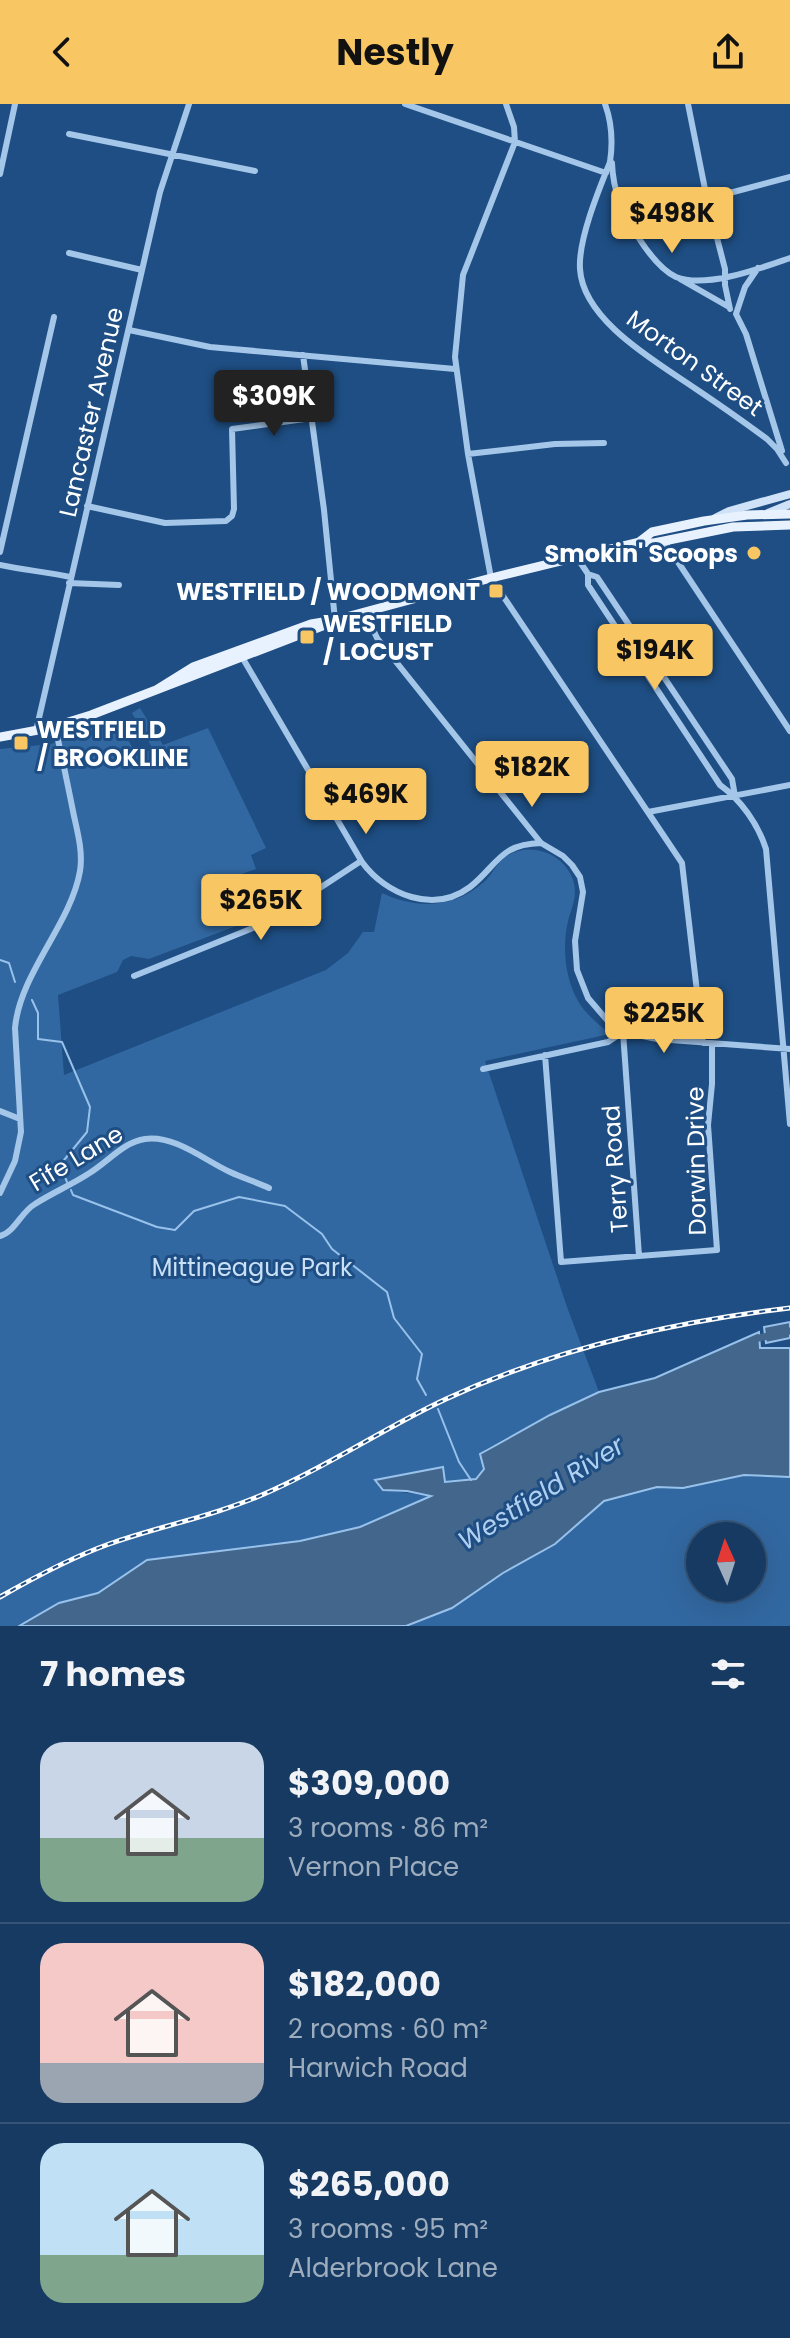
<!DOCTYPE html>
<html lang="en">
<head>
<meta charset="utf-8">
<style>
	:root { --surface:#163a62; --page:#1f4168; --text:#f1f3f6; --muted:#9eadbe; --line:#355477; --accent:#f8c764 }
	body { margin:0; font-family:Poppins,sans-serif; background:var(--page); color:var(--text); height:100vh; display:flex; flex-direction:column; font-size:30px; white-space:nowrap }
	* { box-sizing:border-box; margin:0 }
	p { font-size:26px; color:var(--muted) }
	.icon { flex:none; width:44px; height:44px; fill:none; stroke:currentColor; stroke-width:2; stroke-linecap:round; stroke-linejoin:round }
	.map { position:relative; height:1522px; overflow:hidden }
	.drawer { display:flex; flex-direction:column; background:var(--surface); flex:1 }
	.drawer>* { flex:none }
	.needle { width:52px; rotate:357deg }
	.tools { position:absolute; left:686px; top:1418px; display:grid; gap:16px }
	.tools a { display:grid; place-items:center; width:80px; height:80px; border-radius:50%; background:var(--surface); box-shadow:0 8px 32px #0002,0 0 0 2px var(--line); font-size:40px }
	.price { position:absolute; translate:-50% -68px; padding:0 18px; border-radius:8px; background:var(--accent); color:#111; font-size:26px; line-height:52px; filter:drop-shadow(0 2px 4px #0008) }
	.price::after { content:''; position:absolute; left:50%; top:48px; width:24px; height:18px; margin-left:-12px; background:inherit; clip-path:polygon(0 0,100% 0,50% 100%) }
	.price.active { background:#222; color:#fff }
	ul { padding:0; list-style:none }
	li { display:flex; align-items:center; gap:24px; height:200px; padding:0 40px }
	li+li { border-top:2px solid var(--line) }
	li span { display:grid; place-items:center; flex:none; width:224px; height:160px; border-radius:24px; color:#555 }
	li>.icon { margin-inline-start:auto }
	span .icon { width:96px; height:96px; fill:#fffc; stroke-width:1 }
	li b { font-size:34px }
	h2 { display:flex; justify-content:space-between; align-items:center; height:96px; padding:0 40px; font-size:34px }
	header { display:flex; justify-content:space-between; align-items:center; height:104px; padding:0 40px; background:var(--accent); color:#111; font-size:36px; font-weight:700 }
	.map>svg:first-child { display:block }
	.green { fill:#3268a1; fill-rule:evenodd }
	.water { fill:#43668c; stroke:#98c2eb; stroke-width:2 }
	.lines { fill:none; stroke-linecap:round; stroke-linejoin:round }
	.stream { stroke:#98c2eb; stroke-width:2 }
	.canal { stroke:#43668c; stroke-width:7 }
	.street { stroke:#a4c6e9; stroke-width:6 }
	.secondary { stroke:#d0e2f7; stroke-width:8 }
	.primary { stroke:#e8f1fe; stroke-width:9 }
	.rail-casing { stroke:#fff; stroke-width:5 }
	.rail { stroke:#1e4e83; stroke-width:2; stroke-dasharray:6; stroke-linecap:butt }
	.poi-dot { fill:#f8c764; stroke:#1e4e83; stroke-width:3 }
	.labels { text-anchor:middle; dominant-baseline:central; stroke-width:6; stroke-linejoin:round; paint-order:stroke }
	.street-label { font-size:24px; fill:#fff; stroke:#1e4e83 }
	.poi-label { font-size:24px; font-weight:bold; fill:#fff; stroke:#1e4e83; text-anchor:end }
	.park-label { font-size:24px; fill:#c9e0f7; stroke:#1e4e83 }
	.water-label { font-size:26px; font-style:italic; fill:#b0d0f1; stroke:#1e4e83 }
</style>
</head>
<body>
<header><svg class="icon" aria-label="back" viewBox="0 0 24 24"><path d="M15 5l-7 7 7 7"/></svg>Nestly<svg class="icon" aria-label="share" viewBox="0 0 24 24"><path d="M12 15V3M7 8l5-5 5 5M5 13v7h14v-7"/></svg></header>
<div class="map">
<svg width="790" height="1522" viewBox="0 0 790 1522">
	<rect width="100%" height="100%" fill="#1e4e83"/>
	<path class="green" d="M140 604 163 641 208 624 266 744 251 751 256 765 230 774 252 816 149 855 131 852 123 856 117 868 58 891 64 971 326 866 348 849 363 828H374L382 789C416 805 454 805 484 778 490 773 494 765 499 759 521 734 563 746 573 776 578 791 572 803 568 817 561 847 566 886 587 909 594 917 602 923 610 930L485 957 567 1203 599 1288 550 1311 486 1345 480 1350 484 1365 476 1375 444 1378 443 1363 376 1376 383 1386 432 1392 360 1423 300 1437 147 1456 98 1489 59 1499 16 1522H0V645L51 640 115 614 137 651 153 645 132 609Z
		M744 1371 790 1373V1522H406L452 1504 503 1469 555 1440 604 1397 657 1382 683 1384ZM700 1432H752V1484H700Z"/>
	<path class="water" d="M790 1218V1234L766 1239 764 1223Z
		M759 1228 760 1244H790V1373L744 1371 683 1384 657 1383 604 1397 555 1440 503 1469 452 1504 406 1522H19L59 1499 98 1489 147 1456 300 1437 360 1423 431 1392 407 1387 383 1386 375 1376 443 1363 445 1378 476 1375 484 1365 480 1350 550 1311 599 1288 655 1274Z"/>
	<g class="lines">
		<path class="stream" d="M0 856 9 859 15 878
			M32 896 38 909V935L62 938 90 1003 87 1028 60 1061 67 1078
			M71 1086 73 1091 157 1123 175 1126 194 1107 239 1093 285 1102 322 1130 332 1145 387 1188 394 1214 422 1250 417 1275 426 1291
			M438 1305 459 1358 471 1376"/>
		<path class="canal" d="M759 1234 790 1227"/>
		<path class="street" d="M405 0 606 69
			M506 0 514 23 515 38 463 171 455 253 468 350 491 474 682 759 703 939
			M605 0C612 19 613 38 610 58 599 85 578 136 580 165 583 217 657 258 696 285 720 301 744 318 767 335L777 345 786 359
			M688 0 707 95 725 165V181L730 205
			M69 30 255 67
			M612 59C613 87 622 110 638 133 647 147 661 166 676 173 706 185 761 164 790 154
			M0 70 15 0
			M707 95 790 73
			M69 149 142 166
			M758 164 745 183 736 210 746 230 782 347
			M680 175 729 203
			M129 226 210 243 455 265
			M303 251 324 406 335 516
			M468 350 555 340 604 339
			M87 402 165 419 226 417 232 412 234 405 232 325 312 314
			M664 437 790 627
			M0 448 54 213
			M576 452 588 470V481L720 681C741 696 758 720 766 745L790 1020
			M0 461C24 466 47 468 70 473
			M588 470 597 473 732 675 735 692
			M69 479 119 481
			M365 508 377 534 541 739 563 752 572 761 580 773 583 788 575 837 577 866 588 894 607 916 623 928 657 935 790 945
			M242 553 362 758C386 791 434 810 470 783 497 762 499 740 541 739
			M36 627 160 88 189 0
			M648 708 790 681
			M134 872 268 818 361 757
			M623 928 639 1152
			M545 951 561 1158 717 1146 708 1021 712 980V940
			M483 965 608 938 623 928
			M0 1007 20 1015
			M0 1089 15 1057 21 1028 15 924C20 869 71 820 80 767 83 749 78 730 74 712 68 682 62 652 55 623
			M0 1132C15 1128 21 1108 35 1100 52 1089 71 1081 88 1070 107 1059 123 1038 145 1035 175 1031 204 1056 230 1068 243 1074 256 1078 269 1084"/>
		<path class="secondary" d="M768 409 790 400
			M715 414 729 407 790 390"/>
		<path class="primary" d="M639 438 652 428 704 417 747 411 790 410
			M156 586 193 563 311 520 335 516 491 474 639 438 654 439 733 423 790 421
			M0 633 49 624 91 611 325 521"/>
		<defs>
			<path id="rail" d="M0 1493C35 1473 70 1454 109 1440 160 1422 214 1412 264 1390 327 1363 384 1324 446 1295 554 1245 672 1218 790 1204"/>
		</defs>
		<use href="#rail" class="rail-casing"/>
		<use href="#rail" class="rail"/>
	</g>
	<g class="poi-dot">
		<circle cx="754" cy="449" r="8"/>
		<rect x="488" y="479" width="16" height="16" rx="4"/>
		<rect x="299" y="525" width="16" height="16" rx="4"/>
		<rect x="13" y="631" width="16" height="16" rx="4"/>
	</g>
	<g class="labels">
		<g class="street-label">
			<text transform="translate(695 259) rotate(36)">Morton Street</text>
			<text transform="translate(91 308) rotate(-77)">Lancaster Avenue</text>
			<text transform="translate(76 1054) rotate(-31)">Fife Lane</text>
			<text transform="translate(696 1057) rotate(-91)">Dorwin Drive</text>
			<text transform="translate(615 1065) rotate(-94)">Terry Road</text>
		</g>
		<g class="poi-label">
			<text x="738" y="449">Smokin' Scoops</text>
			<text x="480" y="487">WESTFIELD / WOODMONT</text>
			<text x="323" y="519" text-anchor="start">WESTFIELD<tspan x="323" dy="28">/ LOCUST</tspan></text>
			<text x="37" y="625" text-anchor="start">WESTFIELD<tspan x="37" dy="28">/ BROOKLINE</tspan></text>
		</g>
		<g class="park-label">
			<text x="252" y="1163">Mittineague Park</text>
		</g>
		<g class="water-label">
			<text transform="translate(541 1389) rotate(-32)">Westfield River</text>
		</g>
	</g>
</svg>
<div class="tools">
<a><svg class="needle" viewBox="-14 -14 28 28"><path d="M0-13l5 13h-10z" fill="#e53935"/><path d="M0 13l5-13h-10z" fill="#9eadbe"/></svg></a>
</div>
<b class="price" style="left:672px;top:151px">$498K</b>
<b class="price active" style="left:274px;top:334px">$309K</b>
<b class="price" style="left:655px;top:588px">$194K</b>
<b class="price" style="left:532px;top:705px">$182K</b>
<b class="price" style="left:366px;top:732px">$469K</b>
<b class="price" style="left:261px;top:838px">$265K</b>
<b class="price" style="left:664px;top:951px">$225K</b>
</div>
<section class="drawer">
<h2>7 homes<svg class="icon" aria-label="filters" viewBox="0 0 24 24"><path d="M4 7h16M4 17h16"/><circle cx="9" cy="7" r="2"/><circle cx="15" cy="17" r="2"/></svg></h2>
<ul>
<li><span style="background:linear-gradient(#c9d6e8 60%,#7fa58c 0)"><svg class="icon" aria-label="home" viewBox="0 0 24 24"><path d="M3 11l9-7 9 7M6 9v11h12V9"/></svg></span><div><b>$309,000</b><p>3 rooms · 86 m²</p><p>Vernon Place</p></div></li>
<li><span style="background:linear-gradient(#f6c9c9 75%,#9aa5b1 0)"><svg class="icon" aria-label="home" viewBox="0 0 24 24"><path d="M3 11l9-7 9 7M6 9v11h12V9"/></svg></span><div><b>$182,000</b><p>2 rooms · 60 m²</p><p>Harwich Road</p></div></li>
<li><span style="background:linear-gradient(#bfe0f5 70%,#7fa58c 0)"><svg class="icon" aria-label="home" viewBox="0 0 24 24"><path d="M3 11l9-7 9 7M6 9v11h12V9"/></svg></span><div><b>$265,000</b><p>3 rooms · 95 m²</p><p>Alderbrook Lane</p></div></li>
</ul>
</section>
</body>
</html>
